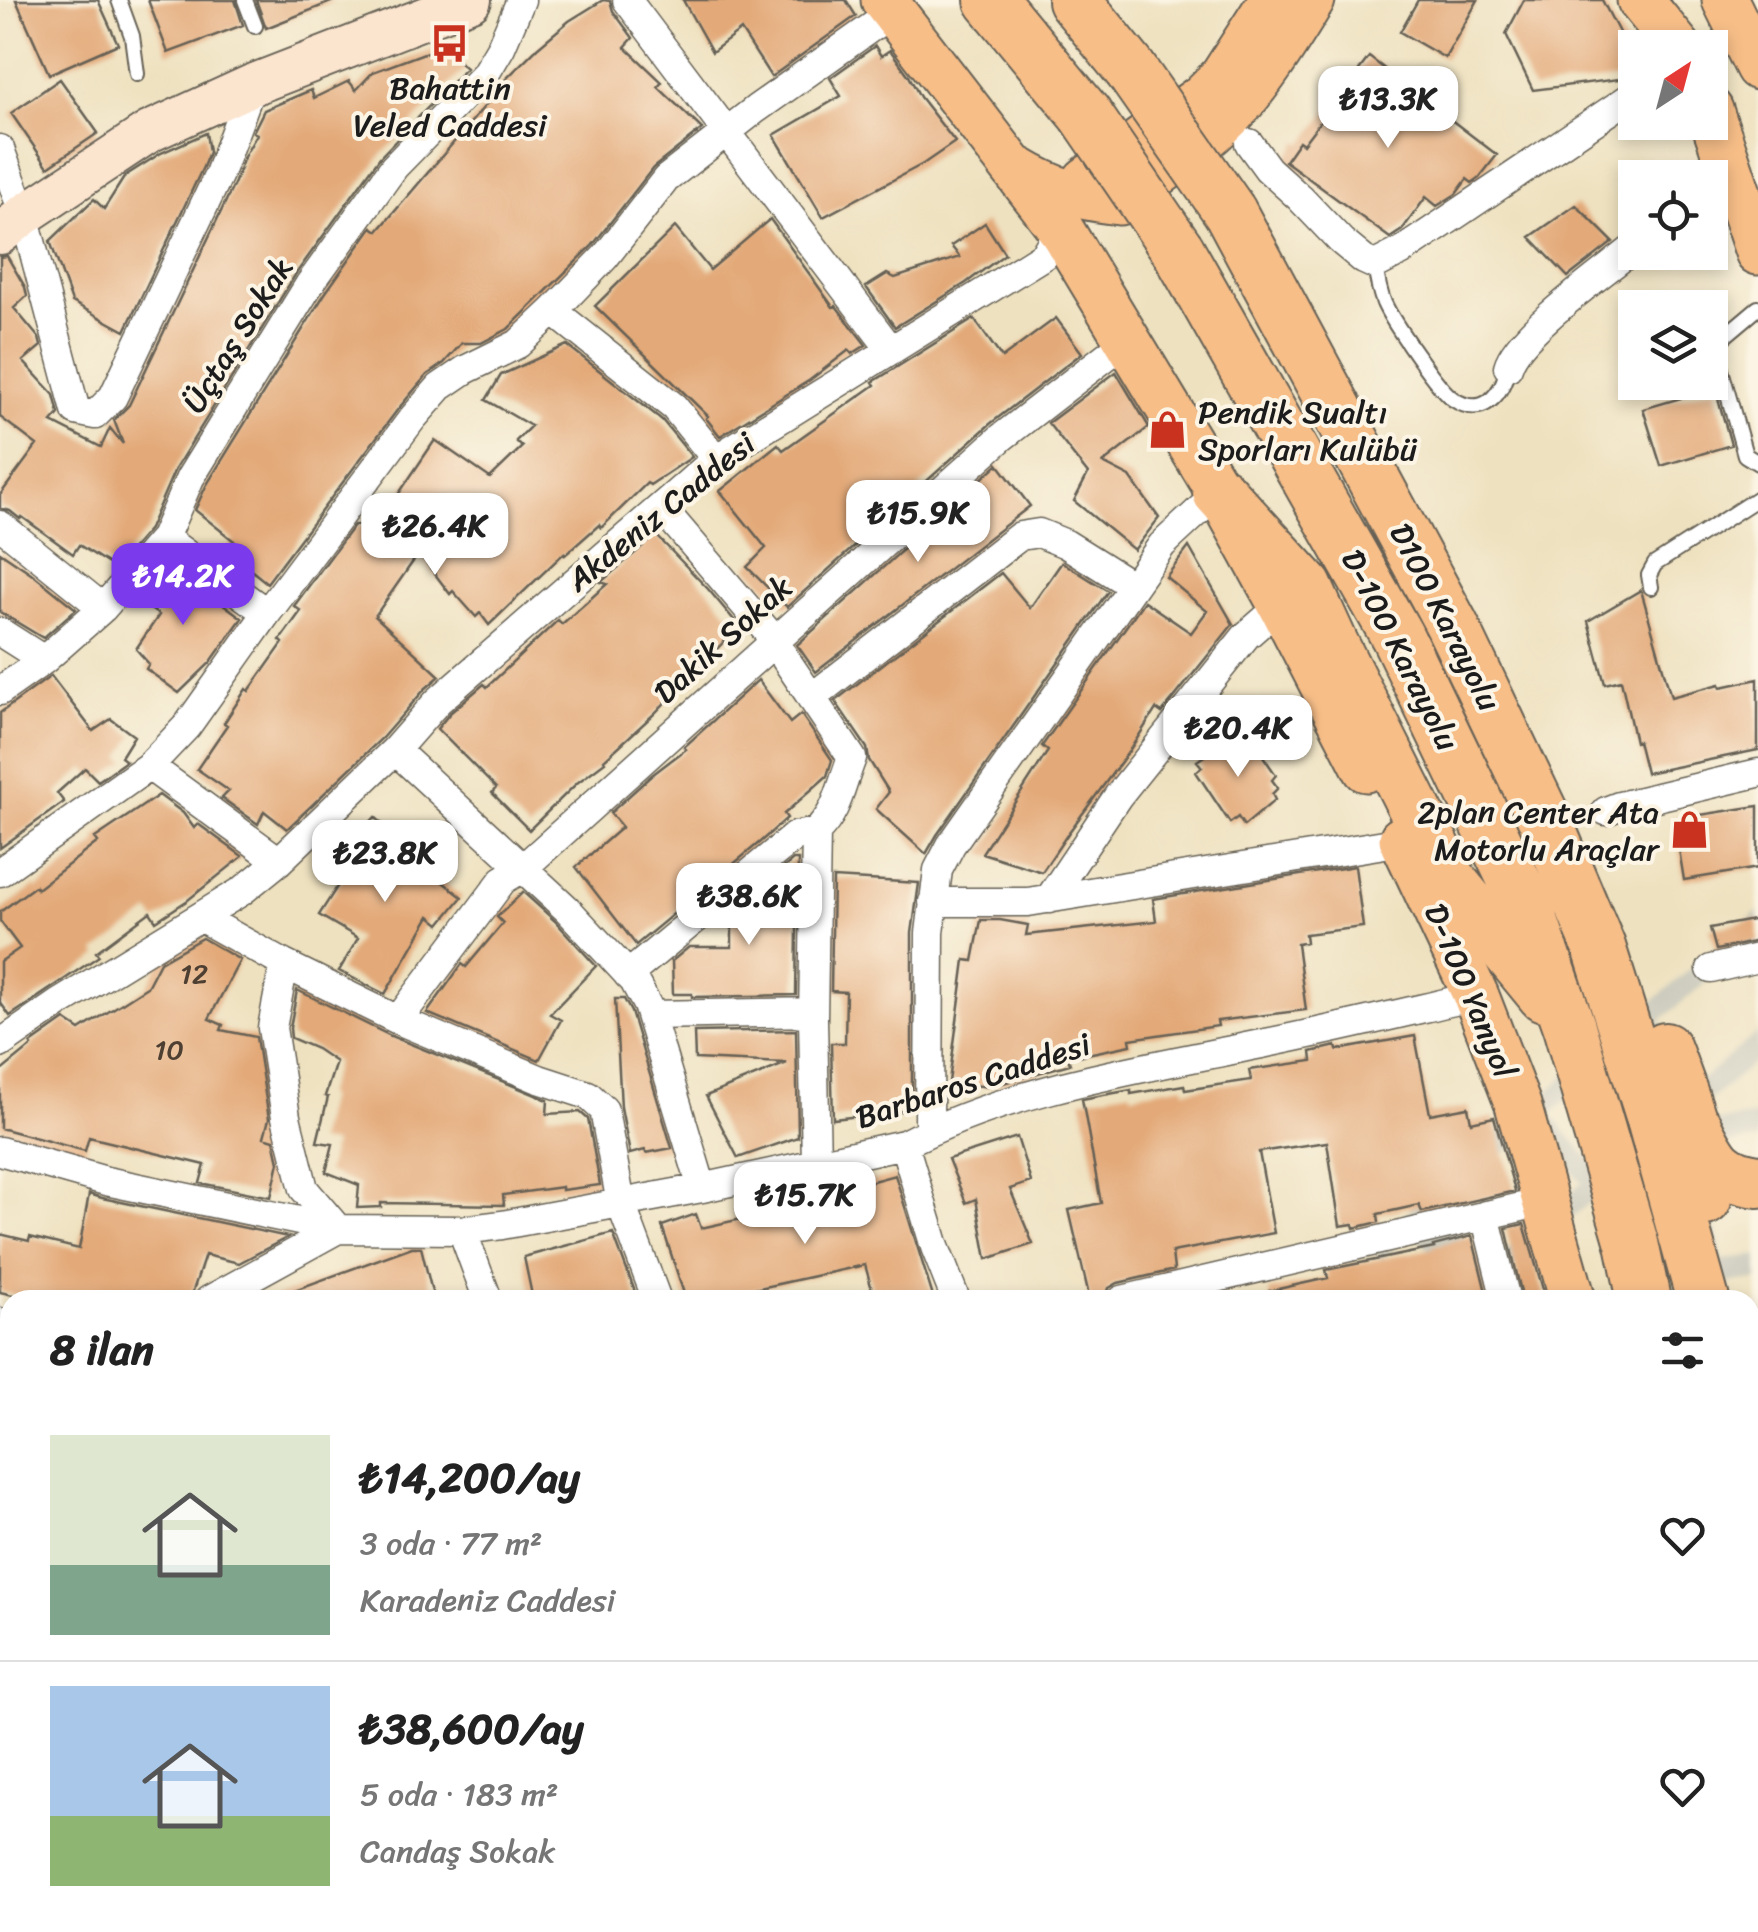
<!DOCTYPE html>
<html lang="tr">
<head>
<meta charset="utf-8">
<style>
	:root { --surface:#fff; --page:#f6f6f6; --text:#222; --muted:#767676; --line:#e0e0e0; --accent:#7c3aed }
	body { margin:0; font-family:Sriracha,sans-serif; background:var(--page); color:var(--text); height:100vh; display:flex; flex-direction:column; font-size:38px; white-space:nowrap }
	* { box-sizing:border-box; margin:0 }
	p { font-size:32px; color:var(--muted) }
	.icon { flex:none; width:55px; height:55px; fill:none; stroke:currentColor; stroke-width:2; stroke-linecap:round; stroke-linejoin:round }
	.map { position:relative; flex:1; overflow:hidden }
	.panel { position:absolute; left:0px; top:1290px; width:1760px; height:642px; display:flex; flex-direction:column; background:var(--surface); border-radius:30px 30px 0 0; box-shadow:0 5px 15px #0003 }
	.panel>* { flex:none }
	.needle { width:65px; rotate:36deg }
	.controls { position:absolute; left:1618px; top:30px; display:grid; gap:20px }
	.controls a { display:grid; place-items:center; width:110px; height:110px; border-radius:0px; background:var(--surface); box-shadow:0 5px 15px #0003; font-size:50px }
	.price { position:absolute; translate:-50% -85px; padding:0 22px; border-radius:20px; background:#fff; color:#222; font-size:32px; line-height:65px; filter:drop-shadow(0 2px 5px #0008) }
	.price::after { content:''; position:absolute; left:50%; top:60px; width:30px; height:22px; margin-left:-15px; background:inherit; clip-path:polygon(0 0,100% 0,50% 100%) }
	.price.on { background:var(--accent); color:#fff }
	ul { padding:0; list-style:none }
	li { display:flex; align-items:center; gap:30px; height:250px; padding:0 50px }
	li+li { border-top:2px solid var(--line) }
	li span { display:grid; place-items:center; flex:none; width:280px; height:200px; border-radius:0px; color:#555 }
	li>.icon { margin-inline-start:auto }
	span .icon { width:120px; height:120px; fill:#fffc; stroke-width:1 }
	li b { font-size:42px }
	h2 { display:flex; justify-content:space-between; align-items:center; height:120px; padding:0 50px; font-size:42px }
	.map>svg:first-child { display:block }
	.industrial { fill:#c5c5b8; fill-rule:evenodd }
	.building { fill:#e3a978 }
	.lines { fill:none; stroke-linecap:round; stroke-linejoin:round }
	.lane-casing { stroke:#666155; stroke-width:18 }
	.street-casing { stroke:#666155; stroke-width:31 }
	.secondary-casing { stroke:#666155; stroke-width:44 }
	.primary-casing { stroke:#666155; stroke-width:49 }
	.highway-casing { stroke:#666155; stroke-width:56 }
	.lane { stroke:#fff; stroke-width:14 }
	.street { stroke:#fff; stroke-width:28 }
	.secondary { stroke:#fce5cf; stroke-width:40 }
	.primary { stroke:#f7be88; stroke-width:45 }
	.highway { stroke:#f7be88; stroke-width:52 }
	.highway-bridge-casing { stroke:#666155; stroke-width:56; stroke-linecap:butt }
	.highway-bridge { stroke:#f7be88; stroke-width:52 }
	.labels { text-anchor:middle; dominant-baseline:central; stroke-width:8; stroke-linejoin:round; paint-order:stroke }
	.number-label { font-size:28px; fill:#4e3f33 }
	.poi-label { font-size:32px; fill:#1c1c1c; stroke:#fcf5e5 }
	.street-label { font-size:32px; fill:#1c1c1c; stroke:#fcf5e5 }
</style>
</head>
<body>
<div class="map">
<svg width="1758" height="1932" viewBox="0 0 1758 1932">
	<rect width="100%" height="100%" fill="#fcf5e5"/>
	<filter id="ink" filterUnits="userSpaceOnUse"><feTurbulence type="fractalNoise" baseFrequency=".01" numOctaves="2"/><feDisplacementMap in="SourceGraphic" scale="20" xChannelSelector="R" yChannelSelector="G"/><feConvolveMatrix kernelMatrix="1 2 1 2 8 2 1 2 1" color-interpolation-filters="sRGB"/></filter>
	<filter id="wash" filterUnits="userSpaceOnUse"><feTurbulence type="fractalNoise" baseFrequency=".0048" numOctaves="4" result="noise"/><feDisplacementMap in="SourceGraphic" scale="40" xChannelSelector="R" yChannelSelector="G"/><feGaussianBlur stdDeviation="2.25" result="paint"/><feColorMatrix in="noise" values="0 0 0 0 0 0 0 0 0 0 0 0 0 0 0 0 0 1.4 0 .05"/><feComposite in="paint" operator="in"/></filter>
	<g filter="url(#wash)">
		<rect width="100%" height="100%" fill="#eee1bf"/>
		<path class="industrial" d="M1758 911V968L1742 951 1659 1022H1663L1667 1038 1702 1079 1758 1032V1059L1687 1120 1689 1125 1758 1116V1140L1695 1149 1723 1260 1758 1255V1280L1729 1283 1733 1300H1711L1669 1135 1475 1300 1461 1288 1414 1233 1381 1259 1369 1245ZM1632 1045 1663 1113 1598 1169 1551 1114ZM1534 1128 1582 1183 1478 1275 1471 1245 1456 1229 1430 1218Z
			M1750 1368 1758 1400V1485L1750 1453Z"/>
		<g id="blocks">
			<path class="building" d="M16 0H98L118 44 49 74Z
				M148 0H235L243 25 168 53Z
				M256 0H334V1L266 28Z
				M603 0 610 1 613 11 633 38 625 47 662 82 658 87 702 129 653 168 592 246 508 329 481 343H462L444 363 427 375 398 409 267 583 226 550 234 541 195 510 206 486 324 295 372 227 378 231 489 101 487 98 537 48 569 21Z
				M683 0H846L856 16 771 77 741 30 712 52Z
				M1418 0H1478L1445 58 1400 32Z
				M1524 0H1602L1635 63V77L1533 90 1506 34Z
				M443 46 466 68 380 157 295 275 175 469 149 529 115 568 79 545 73 554 22 517 20 519 10 511 0 508V495L37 445 0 417V257L7 256 25 287 27 296 14 308 39 338 41 346 23 361 54 395 59 414 52 422 101 447 110 428 123 444 114 420 129 405 235 182 244 157 257 134 253 132 264 110 311 90 314 98 349 81 356 90 373 72Z
				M875 46 881 56 890 50 909 76 920 97 955 142 923 164 823 217 774 135 841 96 830 78Z
				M1369 57 1497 155 1479 178 1472 183 1467 179 1456 194 1437 206 1426 197 1402 230 1390 238 1285 161 1299 141 1303 144Z
				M60 79 98 133 48 167 11 113Z
				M206 133 209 152 203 167 125 331 72 302 50 241 94 199 104 209 125 176 161 153Z
				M1576 205 1613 242 1568 277 1530 237Z
				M770 219 833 307 836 306 866 345 852 354 849 350 810 380 720 436 706 418 708 416 595 306 675 227 710 270Z
				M985 223 1005 254 966 283 895 327 866 287 887 274 895 278 960 257 951 246Z
				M1056 318 1082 353 990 424 787 607 747 567 766 548 720 491 778 444 783 450 875 385 873 382 974 319 1002 358Z
				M567 345 662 420 692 457 650 485 647 483 601 528 599 525 565 555 564 553 489 625 480 613 476 617 453 591 450 594 419 553 375 616 440 676 425 689 382 738 287 829 264 811 258 824 222 798 229 791 197 769 227 725 224 723 246 689 249 691 283 643 280 640 301 611 294 606 354 525 377 526 435 440 490 478 522 447 516 441 531 426 486 400 501 375Z
				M1116 372 1149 427 1103 463 1130 477 1159 518 1134 550 1074 501 1088 474 1048 423Z
				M1715 388 1731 445 1661 466 1643 409Z
				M998 464 1030 506 816 672 797 645Z
				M656 535 708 589 739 626 654 714 604 760 605 762 577 783 529 830 492 793 496 788 437 729 450 713 484 684 487 687 558 620 562 624 607 584 601 582Z
				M1189 547 1233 624 1162 713 1156 709 1129 751 1069 832 1042 872 982 853 1048 751 1042 746 1144 601 1191 633 1207 611 1166 577Z
				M0 552 31 573 76 609 43 638 0 612Z
				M167 562 242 618 210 663 179 693 146 669 149 664 136 649 159 615 136 599 148 588 145 587Z
				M1062 562 1108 591 937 835 926 854 876 809 889 792 869 760 867 748 835 701 1001 573 1030 608Z
				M1641 590 1671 697 1720 684 1721 687 1758 679V750L1646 773 1638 741 1635 742 1621 680 1605 684 1588 621Z
				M51 676 93 731 111 719 134 736 121 757 126 761 98 781 85 768 57 793 64 802 0 848V713Z
				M758 680 790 723 801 714 832 760 827 776 784 814 787 818 760 842 636 945 576 867 622 827 610 813 652 775 686 749 684 747Z
				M1233 736 1240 747 1252 740 1276 775 1272 780 1278 788 1272 794 1275 800 1244 826 1238 817 1230 823 1196 772 1202 767 1197 761Z
				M159 795 183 813 194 828 198 824 242 856V857L188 900 156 921 150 912 96 952 99 956 10 1016 0 1002V962L20 948 0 921V912L35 886 37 889 98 842 95 838Z
				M1758 806V868L1684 880 1674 819Z
				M375 817 429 866 426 869 462 897 440 924 430 916 385 994 339 971 358 938 319 915 353 862 347 856V848Z
				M793 860H798L796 995 692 997V994H673L672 961 689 947H732V911Z
				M1355 866 1363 927 1305 934 1306 942 1297 944 1306 1010 1217 1021 1218 1026 1130 1039 1131 1045 1068 1058 1070 1064 989 1087 949 1082 965 960 973 961 981 920H1000L1028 925 1026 935 1156 921 1153 899Z
				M833 878 919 883 912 933V1110L833 1119 831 1043H845L846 992 831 991Z
				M523 892 555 921 596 966 550 1014 561 1020 539 1060 427 1013 462 964 466 967 503 923 497 917Z
				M1758 919V941L1716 950 1710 928Z
				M202 938 240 960 209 1019 223 1025 221 1030 256 1037 269 1119 264 1137 274 1140 279 1162 271 1197 200 1183 205 1165 89 1137 85 1151 0 1128V1072L32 1046 31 1044 65 1020 80 1030 147 987 160 962Z
				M297 990 391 1036 548 1100 547 1114 580 1112 588 1119 600 1185 562 1190V1187L503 1195 504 1205 381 1203V1207L357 1208 359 1185 326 1172 333 1144 317 1142 328 1097 325 1096 336 1062 317 1049 291 1038 290 1028Z
				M615 999H624L631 1012 672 1148 646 1153 645 1150 630 1154 621 1107Z
				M796 1030 798 1137 738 1158 706 1096 787 1063 695 1059 694 1032Z
				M1415 1036 1430 1114 1468 1107 1471 1122 1494 1117 1515 1191 1422 1212 1419 1205 1378 1214 1379 1222 1354 1228 1353 1224 1340 1226 1327 1142 1259 1152 1274 1233 1172 1252 1174 1270 1118 1283 1109 1288 1105 1300H1090L1069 1210 1101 1203 1082 1099 1131 1090V1094L1184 1085 1185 1090 1251 1080 1249 1070 1312 1061 1311 1052 1336 1046 1337 1050Z
				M1017 1137 1031 1182 1010 1189 1033 1244 987 1259 976 1199 966 1203 948 1159Z
				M895 1175 934 1300H875L865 1265 723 1296 725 1300H686L662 1226 696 1214 701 1228 845 1196 843 1189Z
				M89 1194 102 1198 288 1237 239 1263 205 1255 190 1300H34L0 1292V1234L29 1241 30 1237 79 1249Z
				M1524 1224 1546 1300H1523L1506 1228Z
				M613 1233 638 1300H533L524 1257Z
				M1472 1236 1488 1300H1270L1269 1291 1328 1278 1326 1270 1434 1248 1433 1246Z
				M412 1247H421L434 1300H275V1297Z"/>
		</g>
	</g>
	<g filter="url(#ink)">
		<use href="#blocks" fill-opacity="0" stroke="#666155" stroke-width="2.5"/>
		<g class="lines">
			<defs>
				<path id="lane" d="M119 0 132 36 137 74
					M245 0 255 26
					M1375 265C1377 279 1379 291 1384 303 1392 321 1438 389 1453 399 1483 419 1502 395 1508 367
					M1758 308 1714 345 1745 455 1758 463
					M1651 587 1649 575 1655 564 1758 498
					M100 1922 102 1932
					M277 1932 298 1922"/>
				<path id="street" d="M627 0 891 350
					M1249 143 1268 169 1300 198 1341 241 1364 260 1375 265 1402 251 1635 94
					M0 149 24 215 76 411 95 415 113 397 219 174 252 85
					M553 311 674 407 716 459
					M1508 367C1517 333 1605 272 1635 247
					M661 507 766 630 852 758C841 785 838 812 816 832L813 1019 816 1164
					M0 525 103 608
					M164 538 267 613
					M0 632 44 660
					M0 691 44 660 103 608 164 538 190 478 309 285 394 167 485 74 501 47 521 0
					M811 698 1020 536 1039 533 1066 544 1133 586
					M395 750 567 909 634 981 647 1005 702 1188
					M149 766 279 861
					M1606 811 1619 806 1758 773
					M0 872 149 766 187 726 267 613 412 419 440 387 465 370 518 344 553 311 605 257 666 179 756 109 893 12
					M1049 899 1118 796 1246 636 1270 615 1284 610
					M933 902H1028L1403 841
					M200 917 284 964 398 1020 539 1079 588 1095 604 1110 621 1204 657 1300
					M284 964 272 1028 286 1117 304 1189 338 1229
					M1711 969 1758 958
					M628 975 795 836 816 832
					M650 1015 813 1012
					M398 1020 503 880 523 868 1002 437 1126 341
					M0 1044 58 1004 242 891 279 861 395 750 438 701 716 459 1044 255 1060 228
					M929 1131 930 933 938 870 951 845 1162 545 1219 492
					M904 1144 935 1247 956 1300
					M0 1151 106 1181 338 1229
					M1485 1215 1506 1300
					M462 1230 488 1300
					M209 1300 338 1229 462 1230 502 1225 702 1188 904 1144C1017 1086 1143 1069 1266 1043 1336 1029 1406 1012 1476 996
					M1122 1300 1547 1201
					M0 1322 10 1325
					M0 1430 10 1428
					M0 1550 10 1543
					M0 1728 10 1725
					M0 1788 5 1811 0 1873
					M670 1922 672 1932
					M1199 1922 1215 1932
					M517 1932 533 1925
					M1289 1932 1294 1922
					M1460 1932 1465 1922"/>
				<path id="secondary" d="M0 234 24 215 149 132 252 85 471 0"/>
				<path id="primary" d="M884 0 1060 228 1219 492 1284 610 1366 769
					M1640 0 1679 48
					M1725 0 1758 67
					M1710 110 1758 252
					M1019 170C1054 191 1079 197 1119 202 1157 174 1198 148 1230 115 1263 81 1287 40 1312 0
					M1086 180 1202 97 1223 76 1272 0
					M1402 839 1476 996 1518 1105 1573 1300
					M1585 1932 1592 1922"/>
				<path id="highway" d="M991 0 1085 114
					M1074 0 1130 69
					M1230 212 1452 625 1547 824 1599 947 1652 1116 1703 1300
					M1178 250 1397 636 1526 905 1569 1027 1632 1243 1644 1300
					M1219 492 1306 587 1332 644 1452 883 1544 995
					M1665 1049C1684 1099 1702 1145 1705 1199
					M1696 1128C1712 1160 1719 1176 1758 1181
					M1750 1503 1758 1541
					M1737 1922 1738 1932"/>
			</defs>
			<use href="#lane" class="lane-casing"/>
			<use href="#street" class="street-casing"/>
			<use href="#secondary" class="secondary-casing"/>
			<use href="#primary" class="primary-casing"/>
			<use href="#highway" class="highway-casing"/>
			<use href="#lane" class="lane"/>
			<use href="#street" class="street"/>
			<use href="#secondary" class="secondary"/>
			<use href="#primary" class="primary"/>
			<use href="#highway" class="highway"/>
			<defs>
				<path id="highway-bridge" d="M1130 69 1230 212
					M1085 114 1178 250"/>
			</defs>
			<use href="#highway-bridge" class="highway-bridge-casing"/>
			<use href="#highway-bridge" class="highway-bridge"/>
		</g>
	</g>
	<defs>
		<symbol id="bus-bare" viewBox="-9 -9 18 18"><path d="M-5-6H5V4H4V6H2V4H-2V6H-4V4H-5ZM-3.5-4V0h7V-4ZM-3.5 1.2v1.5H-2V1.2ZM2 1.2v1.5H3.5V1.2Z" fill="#c8321e" stroke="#fcf5e5" stroke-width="2.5" paint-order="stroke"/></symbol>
		<symbol id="shop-bare" viewBox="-9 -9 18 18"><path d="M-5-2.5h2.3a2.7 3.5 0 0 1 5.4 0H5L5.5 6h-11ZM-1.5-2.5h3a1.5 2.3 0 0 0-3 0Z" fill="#c8321e" stroke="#fcf5e5" stroke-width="2.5" paint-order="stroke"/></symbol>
	</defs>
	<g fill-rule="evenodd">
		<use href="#bus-bare" x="422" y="16" width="55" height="55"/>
		<use href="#shop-bare" x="1140" y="402" width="55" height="55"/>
		<use href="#shop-bare" x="1662" y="802" width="55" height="55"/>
	</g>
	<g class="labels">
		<g class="number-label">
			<text x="194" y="973">12</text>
			<text x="169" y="1049">10</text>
		</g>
		<g class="poi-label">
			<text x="450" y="88">Bahattin<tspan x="450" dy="37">Veled Caddesi</tspan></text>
			<text x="1198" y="412" text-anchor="start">Pendik Sualtı<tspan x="1198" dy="37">Sporları Kulübü</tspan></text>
			<text x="1659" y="812" text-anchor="end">2plan Center Ata<tspan x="1659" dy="37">Motorlu Araçlar</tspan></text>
		</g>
		<g class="street-label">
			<text transform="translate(238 335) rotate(-58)">Üçtaş Sokak</text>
			<text transform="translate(661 512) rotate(-39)">Akdeniz Caddesi</text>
			<text transform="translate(1445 617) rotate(63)">D100 Karayolu</text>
			<text transform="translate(723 640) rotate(-42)">Dakik Sokak</text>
			<text transform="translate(1400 650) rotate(63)">D-100 Karayolu</text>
			<text transform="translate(1470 991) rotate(67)">D-100 Yanyol</text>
			<text transform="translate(973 1081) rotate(-18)">Barbaros Caddesi</text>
		</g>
	</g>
</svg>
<div class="controls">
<a><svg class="needle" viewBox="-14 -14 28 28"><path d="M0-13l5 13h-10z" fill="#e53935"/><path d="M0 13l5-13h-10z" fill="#767676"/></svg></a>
<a><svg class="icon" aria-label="locate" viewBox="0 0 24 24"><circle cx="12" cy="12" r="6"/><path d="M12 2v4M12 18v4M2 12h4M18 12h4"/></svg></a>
<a><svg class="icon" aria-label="layers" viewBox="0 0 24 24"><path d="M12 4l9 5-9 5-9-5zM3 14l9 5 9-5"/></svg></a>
</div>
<b class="price" style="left:1388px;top:151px">₺13.3K</b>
<b class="price" style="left:918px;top:565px">₺15.9K</b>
<b class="price" style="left:435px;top:578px">₺26.4K</b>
<b class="price on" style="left:183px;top:628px">₺14.2K</b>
<b class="price" style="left:1238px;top:780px">₺20.4K</b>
<b class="price" style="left:385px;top:905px">₺23.8K</b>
<b class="price" style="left:749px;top:948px">₺38.6K</b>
<b class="price" style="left:805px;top:1247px">₺15.7K</b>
<section class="panel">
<h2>8 ilan<svg class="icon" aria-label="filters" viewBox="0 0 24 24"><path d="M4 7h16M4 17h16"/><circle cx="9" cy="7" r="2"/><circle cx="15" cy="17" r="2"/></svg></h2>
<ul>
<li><span style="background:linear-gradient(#dfe7d0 65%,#7fa58c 0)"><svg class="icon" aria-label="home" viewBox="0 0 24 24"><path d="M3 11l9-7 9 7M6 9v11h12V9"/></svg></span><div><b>₺14,200/ay</b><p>3 oda · 77 m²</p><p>Karadeniz Caddesi</p></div><svg class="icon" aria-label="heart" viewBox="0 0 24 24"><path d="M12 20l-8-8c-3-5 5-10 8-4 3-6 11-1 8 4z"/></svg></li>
<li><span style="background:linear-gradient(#a9c7e8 65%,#8fb573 0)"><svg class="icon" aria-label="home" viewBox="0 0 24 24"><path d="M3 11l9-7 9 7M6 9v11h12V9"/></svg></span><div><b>₺38,600/ay</b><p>5 oda · 183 m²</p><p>Candaş Sokak</p></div><svg class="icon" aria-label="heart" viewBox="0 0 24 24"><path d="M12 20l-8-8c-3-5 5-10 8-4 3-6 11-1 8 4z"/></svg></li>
</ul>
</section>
</div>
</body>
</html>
